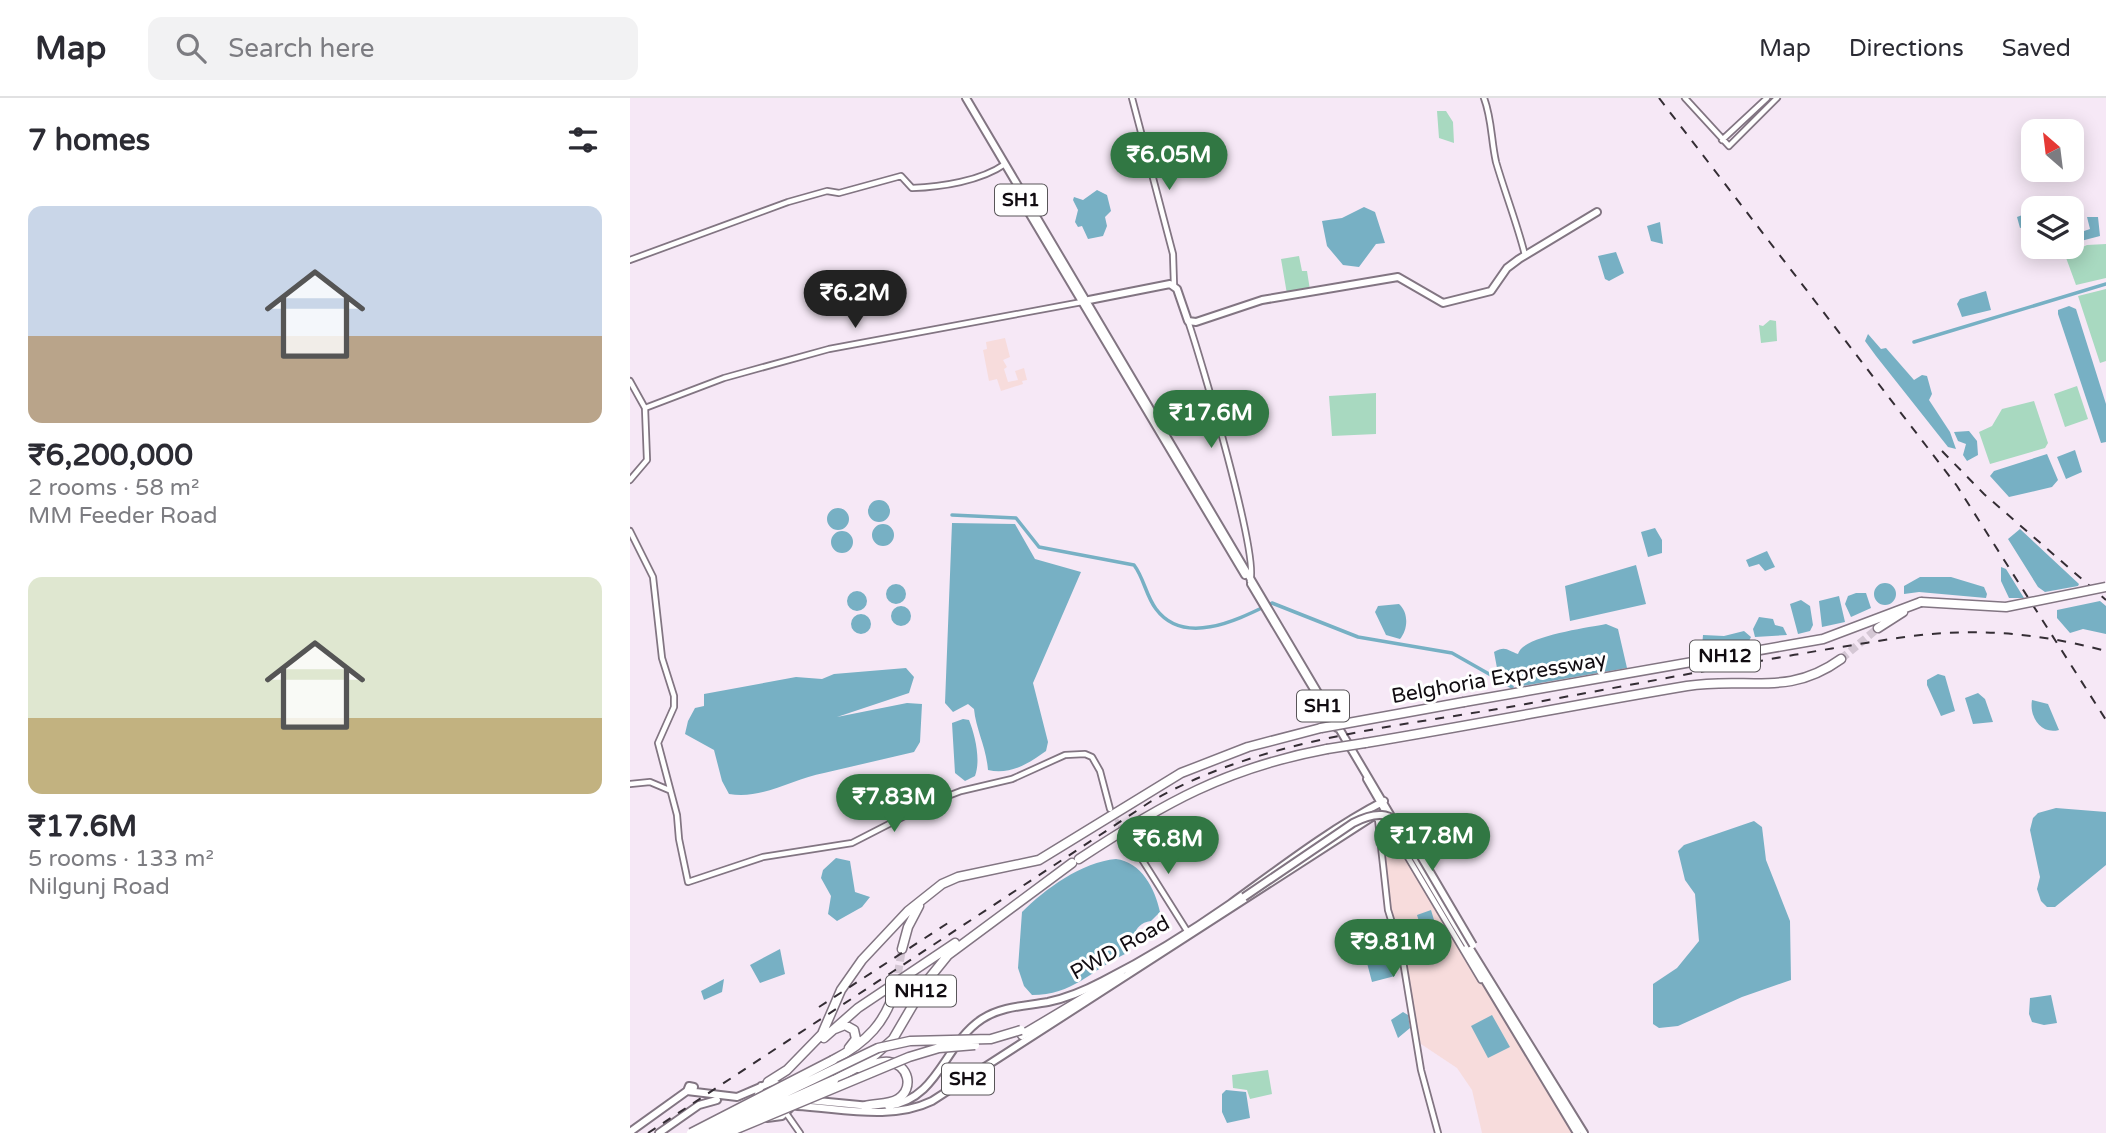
<!DOCTYPE html>
<html lang="en">
<head>
<meta charset="utf-8">
<style>
	:root { --surface:#fff; --page:#f2f2f3; --text:#2b2b33; --muted:#7c7c81; --line:#e1e1e2; --accent:#317743 }
	body { margin:0; font-family:"Varela Round",sans-serif; background:var(--page); color:var(--text); height:100vh; display:flex; flex-direction:column; font-size:26px; white-space:nowrap }
	* { box-sizing:border-box; margin:0 }
	p { font-size:23px; color:var(--muted) }
	.icon { flex:none; width:38px; height:38px; fill:none; stroke:currentColor; stroke-width:2; stroke-linecap:round; stroke-linejoin:round }
	.map { position:relative; flex:1; overflow:hidden }
	.details { display:flex; flex-direction:column; background:var(--surface); width:630px }
	.details>* { flex:none }
	.needle { width:46px; rotate:332deg }
	.fabs { position:absolute; left:1391px; top:21px; display:grid; gap:14px }
	.fabs a { display:grid; place-items:center; width:63px; height:63px; border-radius:14px; background:var(--surface); box-shadow:0 4px 18px #0003; font-size:35px }
	.price { position:absolute; translate:-50% -60px; padding:0 16px; border-radius:24px; background:var(--accent); color:#fff; font-size:23px; line-height:46px; filter:drop-shadow(0 2px 4px #0008) }
	.price::after { content:''; position:absolute; left:50%; top:42px; width:21px; height:16px; margin-left:-10px; background:inherit; clip-path:polygon(0 0,100% 0,50% 100%) }
	.price.on { background:#222; color:#fff }
	ul { padding:0; list-style:none }
	li { display:grid; align-content:center; gap:14px; height:371px; padding:0 28px }
	li span { display:grid; place-items:center; height:217px; border-radius:14px; color:#555 }
	li>.icon { margin-inline-start:auto }
	span .icon { width:126px; height:126px; fill:#fffc; stroke-width:1 }
	li b { font-size:30px }
	h2 { display:flex; justify-content:space-between; align-items:center; height:84px; padding:0 28px; font-size:30px }
	header { display:flex; align-items:center; gap:42px; box-sizing:border-box; height:98px; padding:0 35px; background:var(--surface); border-bottom:2px solid var(--line) }
	header strong { font-size:33px }
	nav { display:flex; gap:38px; margin-inline-start:auto; font-size:24px }
	.search { width:490px; height:63px; background:var(--page); display:flex; align-items:center; gap:18px; box-sizing:border-box; padding:0 24px; border-radius:14px; color:var(--muted); font-size:26px }
	main { display:flex; flex:1; min-height:0 }
	.map>svg:first-child { display:block }
	.education { fill:#f7dcdc }
	.green { fill:#a8d9c0 }
	.water { fill:#77b0c4 }
	.lines { fill:none; stroke-linecap:round; stroke-linejoin:round }
	.canal { stroke:#77b0c4; stroke-width:3.5 }
	.tertiary-tunnel { stroke:#d4c7d4; stroke-width:4.5; stroke-dasharray:4.5 2; stroke-linecap:butt }
	.motorway-tunnel { stroke:#d4c7d4; stroke-width:8; stroke-dasharray:8 4; stroke-linecap:butt }
	.tertiary-casing { stroke:#827582; stroke-width:8 }
	.primary-casing { stroke:#827582; stroke-width:10 }
	.motorway-casing { stroke:#827582; stroke-width:11 }
	.tertiary { stroke:#fff; stroke-width:4.5 }
	.primary { stroke:#fff; stroke-width:6 }
	.motorway { stroke:#fff; stroke-width:8 }
	.rail { stroke:#342d34; stroke-width:2; stroke-dasharray:9 9; stroke-linecap:butt }
	.primary-bridge-casing { stroke:#827582; stroke-width:10; stroke-linecap:butt }
	.motorway-bridge-casing { stroke:#827582; stroke-width:11; stroke-linecap:butt }
	.primary-bridge { stroke:#fff; stroke-width:6 }
	.motorway-bridge { stroke:#fff; stroke-width:8 }
	.labels { text-anchor:middle; dominant-baseline:central; stroke-width:6; stroke-linejoin:round; paint-order:stroke }
	.shield { fill:#fff; stroke:#585558; stroke-width:2 }
	.shield-label { font-size:19px; font-weight:bold; fill:#110c11 }
	.street-label { font-size:21px; fill:#110c11; stroke:#fff }
</style>
</head>
<body>
<header>
<strong>Map</strong>
<div class="search"><svg class="icon" aria-label="search" viewBox="0 0 24 24"><circle cx="10" cy="10" r="6"/><path d="M15 15l6 6"/></svg>Search here</div>
<nav><a>Map</a><a>Directions</a><a>Saved</a></nav>
</header>
<main>
<section class="details">
<h2>7 homes<svg class="icon" aria-label="filters" viewBox="0 0 24 24"><path d="M4 7h16M4 17h16"/><circle cx="9" cy="7" r="2"/><circle cx="15" cy="17" r="2"/></svg></h2>
<ul>
<li><span style="background:linear-gradient(#c9d6e8 60%,#b9a48a 0)"><svg class="icon" aria-label="home" viewBox="0 0 24 24"><path d="M3 11l9-7 9 7M6 9v11h12V9"/></svg></span><div><b>₹6,200,000</b><p>2 rooms · 58 m²</p><p>MM Feeder Road</p></div></li>
<li><span style="background:linear-gradient(#dfe7d0 65%,#c2b280 0)"><svg class="icon" aria-label="home" viewBox="0 0 24 24"><path d="M3 11l9-7 9 7M6 9v11h12V9"/></svg></span><div><b>₹17.6M</b><p>5 rooms · 133 m²</p><p>Nilgunj Road</p></div></li>
</ul>
</section>
<div class="map">
<svg width="1476" height="1035" viewBox="0 0 1476 1035">
	<rect width="100%" height="100%" fill="#f6e8f6"/>
	<path class="education" d="M375 240 380 259 373 262 377 269 374 271 378 284 388 282 385 273 394 270 397 282 392 283 393 286 371 293 367 281 359 283 353 252 357 251 356 244Z
		M767 746 945 1035H852L842 992 827 970 791 946 758 801 755 750Z"/>
	<path class="green" d="M807 13H816L823 24 824 45 809 40Z
		M1476 146V180L1446 187 1435 157 1457 147Z
		M669 158 672 173H677L680 192 657 196 651 161Z
		M1476 191V263L1470 265 1448 198Z
		M1140 222 1146 223 1147 243 1131 245 1129 227 1133 228Z
		M1447 288 1458 321 1435 329 1424 296Z
		M746 295V336L702 338 699 298Z
		M1404 303 1418 345 1415 350 1360 366 1349 334 1362 328 1372 311Z
		M638 972 642 996 620 1001 617 992 603 990 602 977Z"/>
	<path class="water" d="M467 92 477 97 481 113 475 119 477 128 473 138 458 141 452 128 448 129 445 124 448 112 443 102 444 99 453 102Z
		M734 109 745 114 755 145 746 146 729 169 713 167 697 148 692 123 712 120Z
		M1403 113V126L1390 130 1387 119Z
		M1457 119H1468L1470 138 1447 144 1445 136 1460 131Z
		M1030 124 1033 146 1021 143 1017 128Z
		M986 154 994 175 979 183 975 181 968 158Z
		M1356 193 1361 212 1332 219 1327 206 1330 201Z
		M1439 208 1446 211 1476 306V344L1471 345 1428 216V212Z
		M1238 236 1251 251 1256 250 1284 282 1292 277 1297 278 1302 296 1299 302 1320 334 1326 351 1318 349 1246 258 1235 243Z
		M1339 333 1347 343 1348 357 1337 363 1333 357 1336 346 1328 343 1324 334Z
		M1445 352 1452 374 1436 381 1427 359Z
		M1417 356 1428 382 1422 389 1379 399 1360 378 1364 373Z
		M238 413a11 11 0 1 1 22 0a11 11 0 1 1-22 0Z
		M197 421a11 11 0 1 1 22 0a11 11 0 1 1-22 0Z
		M322 425 385 426 405 461 451 474 403 585 418 644 416 653C398 666 380 677 358 672 356 648 346 632 344 611L338 606 323 614 315 605Z
		M242 437a11 11 0 1 1 22 0a11 11 0 1 1-22 0Z
		M1025 430 1032 442V455L1018 459 1011 434Z
		M1390 431 1449 486 1448 488 1415 494 1408 489 1378 441Z
		M201 444a11 11 0 1 1 22 0a11 11 0 1 1-22 0Z
		M1137 453 1145 469 1135 473 1129 466 1119 469 1116 462Z
		M1006 467 1016 506 940 523 935 488Z
		M1371 469 1376 471 1394 500H1379L1371 483Z
		M1290 479H1321L1354 489 1357 496 1356 500 1289 494 1274 496V488Z
		M1244 496a11 11 0 1 1 22 0a11 11 0 1 1-22 0Z
		M256 496a10 10 0 1 1 20 0a10 10 0 1 1-20 0Z
		M217 503a10 10 0 1 1 20 0a10 10 0 1 1-20 0Z
		M1226 495H1236L1241 510 1221 519 1215 506 1218 498Z
		M1209 498 1215 524 1192 529 1189 503Z
		M1171 502 1180 508 1183 527 1180 533 1168 536 1160 506Z
		M1470 503 1476 508V536L1453 531 1440 535 1427 520V512Z
		M769 506C779 515 778 531 770 541L756 537 745 514 748 508Z
		M261 518a10 10 0 1 1 20 0a10 10 0 1 1-20 0Z
		M221 526a10 10 0 1 1 20 0a10 10 0 1 1-20 0Z
		M1129 519 1143 521 1145 527 1153 529 1157 537 1125 539 1123 531Z
		M976 526 988 531 997 570 892 588 867 570 864 554C876 547 878 553 888 556 892 538 957 530 976 526Z
		M1114 533 1121 539 1119 543 1078 551 1072 549 1073 537 1094 538Z
		M276 570 284 579 279 595 207 619 277 605 292 606 290 644 284 654C254 661 224 668 194 675 162 681 132 702 99 696L92 683 84 652 55 636 58 623 65 610 74 608V596L166 579 192 581 204 576Z
		M1308 576 1315 578 1325 613 1311 618 1297 587V582Z
		M1348 595 1355 601 1363 624 1343 626 1335 600Z
		M1402 602 1418 606 1429 632C1411 637 1399 619 1402 602Z
		M333 621 339 622C345 637 351 662 345 678L335 683 325 675 322 625Z
		M1426 710 1476 714V767L1425 809H1417L1411 803 1407 791 1410 779 1400 732 1403 720 1408 715Z
		M1124 723 1132 729 1136 762 1160 823 1161 882 1112 899 1048 928 1029 930 1023 926V886L1047 870 1069 843 1065 796 1055 782 1048 753 1054 747Z
		M206 760 220 763 225 794 240 799 232 809 207 823 198 816 201 798 191 780 193 772Z
		M486 761C511 764 525 790 530 814L521 823C500 826 506 845 495 856 460 873 443 897 402 897L394 888 388 870 392 814C415 791 452 764 486 761Z
		M801 812 813 852 799 856 787 817Z
		M757 844 765 878 742 884 733 850Z
		M150 851 155 876 130 885 120 867Z
		M94 881 92 894 74 902 71 893Z
		M1421 897 1427 925 1414 927 1402 924 1399 916 1400 900Z
		M773 914 778 917 780 930 768 940 761 922Z
		M862 917 880 949 858 960 841 928Z
		M596 992 616 994 620 1020 597 1025 592 1014V996Z"/>
	<g class="lines">
		<path class="canal" d="M1284 244 1476 186
			M322 417 386 420 409 449 504 467C514 480 516 498 526 511 555 550 611 520 642 505L728 539 822 555 882 589"/>
		<path class="tertiary-tunnel" d="M483 716 493 733"/>
		<path class="motorway-tunnel" d="M1211 561 1248 530
			M266 887 272 851"/>
		<defs>
			<path id="tertiary" d="M502 0 543 156 544 187
				M854 0C862 21 861 42 866 64 875 95 887 125 895 157
				M1055 0 1099 48 1147 0
				M1092 42 1137 0
				M0 162 158 104 197 93 209 95 271 78 282 90C311 89 351 83 375 66
				M558 223C570 258 630 460 620 483
				M0 283 15 310
				M15 310 94 280 199 251 452 204
				M0 382 17 362 15 310
				M0 433 23 479 32 560 44 598V609L28 645 47 717 49 741 58 784 133 759 222 745 302 704 331 693 382 681 435 657 455 656 462 659 470 673 480 711
				M0 686 20 684 39 692
				M747 721 761 731 851 882
				M748 721 758 812 772 857 791 972 808 1035
				M496 736 559 836
				M156 1015 170 1035"/>
			<path id="primary" d="M336 0 826 828 954 1035
				M389 98 615 477
				M454 203 540 186 547 191 558 223 566 224 632 202 768 179 813 205 861 193 877 170 889 161 967 114
				M621 486 707 630
				M737 681 774 745
				M836 851 947 1035
				M57 993 107 999 142 984 156 990
				M177 1002 240 1008
				M125 1004 131 988
				M167 1008C210 1010 261 1023 302 1003L742 719
				M258 1008C309 1001 314 946 352 921 372 908 396 908 418 904 437 900 456 892 473 883 516 861 560 834 600 806 650 770 700 731 754 703
				M137 1020 152 1018 160 1010
				M0 1034 57 993 59 988 64 989 63 994
				M29 1035 69 1007 87 1002"/>
			<path id="motorway" d="M1248 530 1273 514
				M834 604 1193 541 1291 504
				M735 645C843 627 950 606 1057 588 1117 578 1157 600 1211 561
				M449 761C534 705 596 670 697 651
				M272 851 278 829 289 808
				M205 931 215 927 224 932 226 941 219 950
				M392 937 491 878
				M194 940 228 910 325 845
				M203 962C236 945 257 924 266 887
				M232 971C240 967 250 963 259 964 279 967 284 990 268 1001 258 1007 246 1005 235 1008
				M204 982 237 964 263 941 297 883 318 857 442 765
				M138 984 157 972 192 936 211 892 232 862 278 813 312 786 328 779 409 762 551 675 618 649 691 630"/>
		</defs>
		<use href="#tertiary" class="tertiary-casing"/>
		<use href="#primary" class="primary-casing"/>
		<use href="#motorway" class="motorway-casing"/>
		<use href="#tertiary" class="tertiary"/>
		<use href="#primary" class="primary"/>
		<use href="#motorway" class="motorway"/>
		<path class="rail" d="M1029 0 1327 388 1476 622
			M1312 353 1354 396 1476 502
			M189 909 321 823
			M18 1035 520 704C633 639 769 629 896 606 1024 583 1152 557 1281 538 1352 530 1407 535 1476 553"/>
		<defs>
			<path id="primary-bridge" d="M614 799 723 725C744 714 761 712 776 733L843 847"/>
			<path id="motorway-bridge" d="M1291 504 1376 509 1476 489
				M691 630 834 604
				M697 651 735 645
				M61 1035 203 962
				M72 1035 248 950 280 943 361 941 391 932
				M84 1035 204 982
				M97 1035 279 959 309 950 345 947"/>
		</defs>
		<use href="#primary-bridge" class="primary-bridge-casing"/>
		<use href="#motorway-bridge" class="motorway-bridge-casing"/>
		<use href="#primary-bridge" class="primary-bridge"/>
		<use href="#motorway-bridge" class="motorway-bridge"/>
	</g>
	<g class="labels">
		<g class="shield">
			<rect x="365" y="86.5" width="52" height="31" rx="5"/>
			<rect x="1060" y="542.5" width="70" height="31" rx="5"/>
			<rect x="667" y="592.5" width="52" height="31" rx="5"/>
			<rect x="256" y="877.5" width="70" height="31" rx="5"/>
			<rect x="312" y="965.5" width="52" height="31" rx="5"/>
		</g>
		<g class="shield-label">
			<text x="391" y="102">SH1</text>
			<text x="1095" y="558">NH12</text>
			<text x="693" y="608">SH1</text>
			<text x="291" y="893">NH12</text>
			<text x="338" y="981">SH2</text>
		</g>
		<g class="street-label">
			<text transform="translate(869 580) rotate(-10)">Belghoria Expressway</text>
			<text transform="translate(490 850) rotate(-29)">PWD Road</text>
		</g>
	</g>
</svg>
<div class="fabs">
<a><svg class="needle" viewBox="-14 -14 28 28"><path d="M0-13l5 13h-10z" fill="#e53935"/><path d="M0 13l5-13h-10z" fill="#7c7c81"/></svg></a>
<a><svg class="icon" aria-label="layers" viewBox="0 0 24 24"><path d="M12 4l9 5-9 5-9-5zM3 14l9 5 9-5"/></svg></a>
</div>
<b class="price" style="left:539px;top:94px">₹6.05M</b>
<b class="price on" style="left:225px;top:232px">₹6.2M</b>
<b class="price" style="left:581px;top:352px">₹17.6M</b>
<b class="price" style="left:264px;top:736px">₹7.83M</b>
<b class="price" style="left:802px;top:775px">₹17.8M</b>
<b class="price" style="left:538px;top:778px">₹6.8M</b>
<b class="price" style="left:763px;top:881px">₹9.81M</b>
</div>
</main>
</body>
</html>
